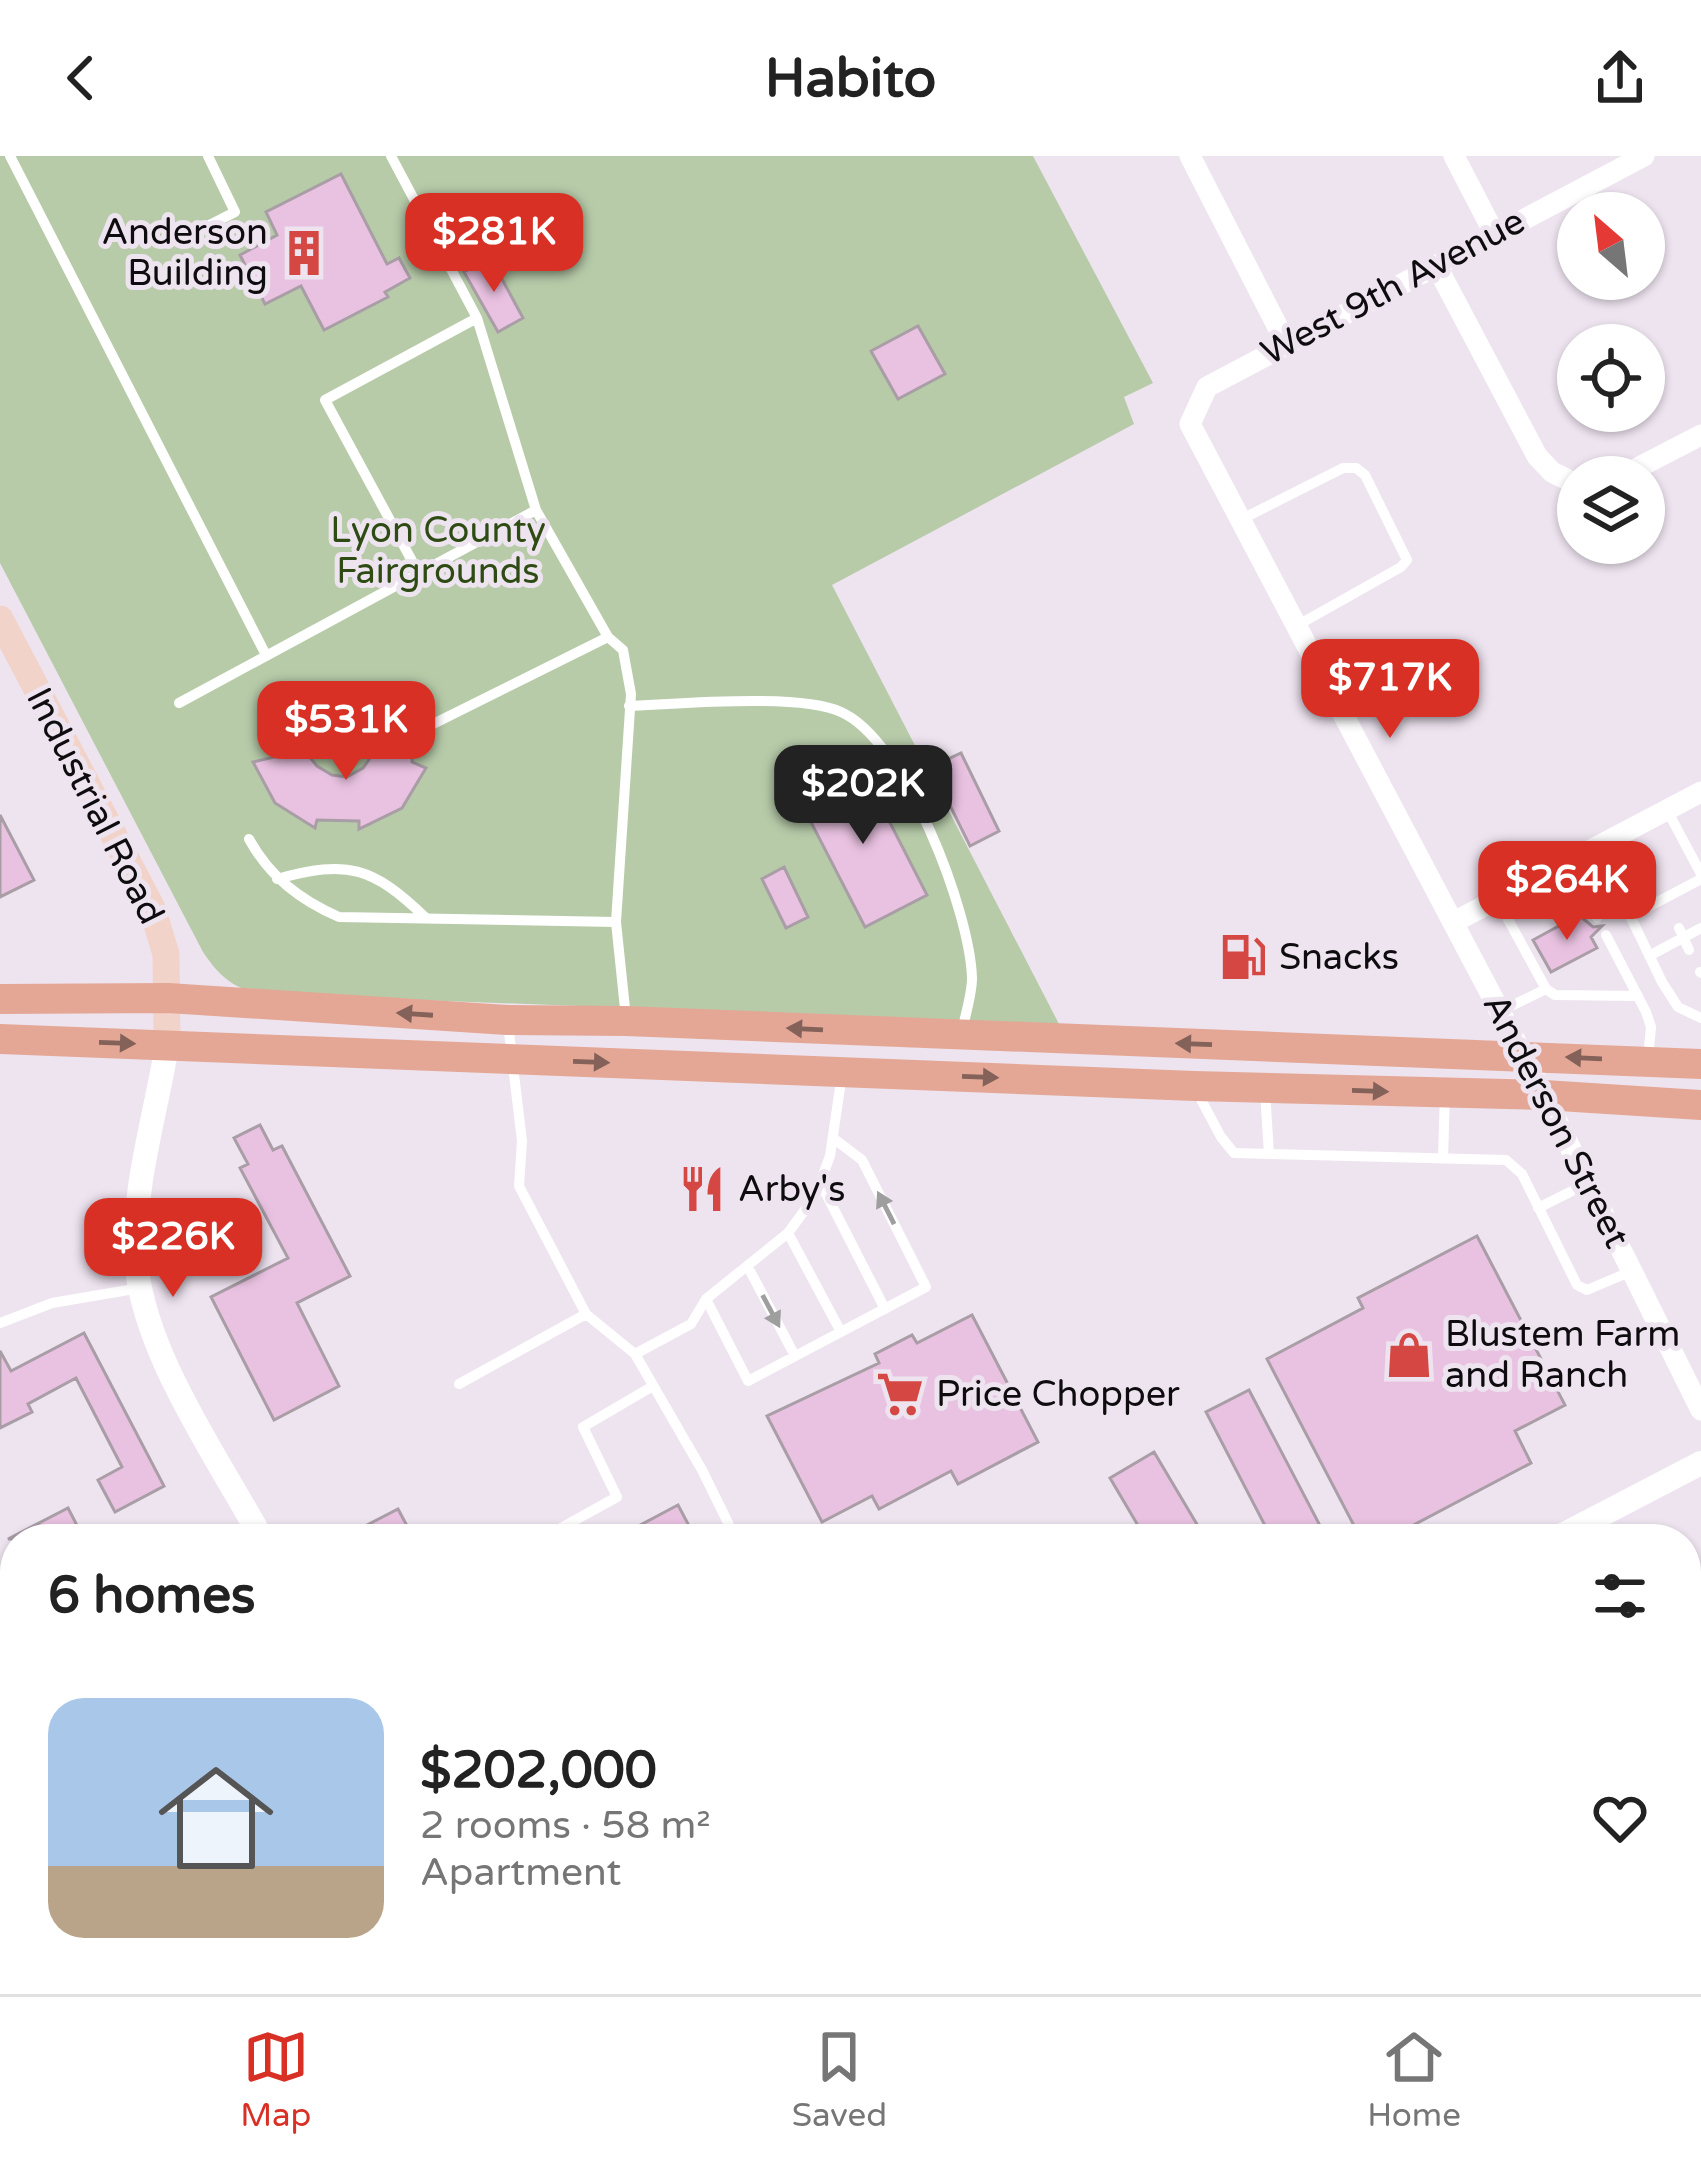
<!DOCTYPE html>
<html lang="en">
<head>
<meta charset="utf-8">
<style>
	:root { --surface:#fff; --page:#f2f2f2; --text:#222; --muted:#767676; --line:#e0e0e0; --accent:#d93025 }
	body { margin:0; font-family:"Varela Round",sans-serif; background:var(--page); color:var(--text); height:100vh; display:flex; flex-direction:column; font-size:45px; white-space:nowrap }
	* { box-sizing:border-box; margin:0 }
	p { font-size:39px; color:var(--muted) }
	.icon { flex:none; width:66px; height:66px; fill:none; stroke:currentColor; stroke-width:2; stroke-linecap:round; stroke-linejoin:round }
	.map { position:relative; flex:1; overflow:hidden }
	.sheet { position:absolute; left:0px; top:1368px; width:1701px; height:471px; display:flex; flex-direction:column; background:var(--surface); border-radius:48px 48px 0 0; box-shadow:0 3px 9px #0004 }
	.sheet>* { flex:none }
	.needle { width:78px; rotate:332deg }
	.buttons { position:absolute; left:1557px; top:36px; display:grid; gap:24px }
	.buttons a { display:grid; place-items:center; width:108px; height:108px; border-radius:50%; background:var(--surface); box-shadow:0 3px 9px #0004; font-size:60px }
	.price { position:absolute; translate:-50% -102px; padding:0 27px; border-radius:24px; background:var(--accent); color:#fff; font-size:39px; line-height:78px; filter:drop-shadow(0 3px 6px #0008) }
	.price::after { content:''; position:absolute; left:50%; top:72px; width:36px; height:27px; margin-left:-18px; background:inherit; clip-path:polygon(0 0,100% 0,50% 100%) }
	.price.active { background:#222; color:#fff }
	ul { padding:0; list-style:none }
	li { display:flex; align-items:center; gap:36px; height:300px; padding:0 48px }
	li span { display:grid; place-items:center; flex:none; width:336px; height:240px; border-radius:36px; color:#555 }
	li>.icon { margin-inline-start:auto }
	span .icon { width:144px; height:144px; fill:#fffc; stroke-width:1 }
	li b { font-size:51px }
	h2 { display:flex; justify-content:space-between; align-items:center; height:144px; padding:0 48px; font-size:51px }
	header { display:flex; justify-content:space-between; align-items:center; height:156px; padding:0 48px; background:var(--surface); font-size:54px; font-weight:700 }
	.menu { display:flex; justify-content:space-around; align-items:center; height:168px; border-top:3px solid var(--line); background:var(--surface); font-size:33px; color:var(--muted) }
	.menu a { display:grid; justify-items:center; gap:6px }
	.menu .active { color:var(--accent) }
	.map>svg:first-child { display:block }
	.green { fill:#b7cba9 }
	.building { fill:#e9c2e1; stroke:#a99da6; stroke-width:3 }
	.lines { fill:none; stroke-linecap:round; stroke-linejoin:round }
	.service { stroke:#fff; stroke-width:10 }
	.minor { stroke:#fff; stroke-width:21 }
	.tertiary { stroke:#fff; stroke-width:24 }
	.secondary { stroke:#f2d3ca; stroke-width:27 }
	.primary { stroke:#e4a795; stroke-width:30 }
	.oneway { fill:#846159 }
	.oneway2 { fill:#9f9e9f }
	.labels { text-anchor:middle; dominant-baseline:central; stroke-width:10; stroke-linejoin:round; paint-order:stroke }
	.poi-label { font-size:36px; fill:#0f0c10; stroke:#eee4f0; text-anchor:start }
	.street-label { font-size:36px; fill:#0f0c10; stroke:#eee4f0 }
	.park-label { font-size:36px; fill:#2e4b13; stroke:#eee4f0 }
</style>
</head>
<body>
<header><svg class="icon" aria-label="back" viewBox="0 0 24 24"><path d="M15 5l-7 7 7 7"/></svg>Habito<svg class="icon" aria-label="share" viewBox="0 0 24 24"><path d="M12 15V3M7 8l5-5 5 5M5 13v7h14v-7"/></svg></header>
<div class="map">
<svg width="1701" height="1838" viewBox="0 0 1701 1838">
	<rect width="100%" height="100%" fill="#eee4f0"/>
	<path class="green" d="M0 0H1033L1153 227 1124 241 1134 268 832 429 1059 868 259 838C232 831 219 820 203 796L0 407Z"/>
	<path class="building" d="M341 18 387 108 399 102 410 122 385 136 388 141 324 174 301 130 265 148 240 99 277 79 266 56Z
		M490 101 523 162 498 176 464 116Z
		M918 170 945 218 898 243 871 195Z
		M413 569 412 606 426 612 402 652 359 673V665L317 664 315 672 275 647 253 606 304 594 317 610 332 619 347 621 363 612 373 598 372 578Z
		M961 597 999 675 970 690 931 611Z
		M861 610 927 739 865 771 799 643Z
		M0 659 34 724 0 741Z
		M784 711 808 761 786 772 762 723Z
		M1579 759 1593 771 1602 770 1591 781 1597 792 1551 816 1533 784Z
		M260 969 273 994 282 990 350 1120 297 1147 339 1230 274 1264 211 1141 288 1102 240 1012 248 1008 234 982Z
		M1477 1080 1565 1249 1515 1275 1531 1307 1387 1383H1361L1267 1203 1363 1152 1358 1142Z
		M972 1159 1038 1286 958 1328 951 1315 879 1353 872 1340 822 1366 767 1260 879 1207 875 1198 912 1179 917 1187Z
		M84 1177 164 1330 115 1356 98 1324 122 1311 76 1222 28 1248 32 1256 0 1272V1195L11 1215Z
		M1249 1234 1327 1383H1272L1206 1256Z
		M1154 1296 1198 1370 1176 1383H1146L1110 1322Z
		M678 1349 696 1383H614Z
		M68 1352 84 1383H8Z
		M398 1353 414 1383H340Z"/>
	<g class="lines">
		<path class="service" d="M10 0 266 499
			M391 0 477 162 536 354 608 481 623 494 631 538 616 766 626 862
			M188 80 235 56 208 0
			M1240 364 1343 312H1356L1365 319 1407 404 1401 411 1298 469
			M418 416 325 244 477 162
			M179 547 536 354
			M629 550C678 548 800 537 841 556 905 584 970 755 972 822 972 839 965 859 962 876
			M421 574 608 481
			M1667 654 1701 718
			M249 683C270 721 300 744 339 761L616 766
			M1597 691 1662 826 1678 851 1701 862
			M1569 706 1597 762
			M277 723C348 703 373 711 426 762
			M1497 743 1546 833 1555 839 1638 840
			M1631 760 1701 723
			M1679 772 1689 794
			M1606 779 1646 856 1651 871 1648 902
			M1649 800 1701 772
			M1700 816 1701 817
			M1501 855 1546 833
			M1265 935 1269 998
			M1197 936 1221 981 1234 997 1506 1004 1522 1018 1577 1129 1587 1134 1632 1115
			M1443 1001 1445 938
			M820 1026 885 1153
			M1538 1052 1588 1027
			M788 1077 841 1176
			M748 1111 795 1200
			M706 1143 748 1225 926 1131 862 1004 833 982
			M586 1158 635 1198 702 1314 736 1383
			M0 1167 52 1147 140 1132
			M635 1198 691 1168 706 1143 788 1077 815 1040 830 1000 842 918
			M459 1228 586 1158 519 1030 522 985 508 868
			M541 1383 617 1341 583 1271 653 1230"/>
		<path class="minor" d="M1190 0 1286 187
			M1454 0 1494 77
			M1644 0 1207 231 1190 268 1544 939 1701 1254
			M1436 109 1537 300 1552 316 1578 329
			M1620 321 1701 279
			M1454 766 1701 636
			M1328 1824 1348 1838
			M1052 1838 1078 1824"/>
		<path class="tertiary" d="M167 889C156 958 133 1029 136 1099 139 1191 218 1302 262 1383
			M1555 1383 1701 1307
			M507 1824 514 1838
			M690 1838 716 1824"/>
		<path class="secondary" d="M0 463 152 752 166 798 167 889"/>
		<path class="primary" d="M0 843 168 842 507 864 626 865 1701 908
			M0 883 1194 930 1544 939 1701 949"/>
	</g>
	<defs><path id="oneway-solid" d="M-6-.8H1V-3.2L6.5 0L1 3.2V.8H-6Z" transform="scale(3)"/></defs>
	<g class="oneway">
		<use href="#oneway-solid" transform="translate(415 858) rotate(-176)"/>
		<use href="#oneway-solid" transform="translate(805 873) rotate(-177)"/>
		<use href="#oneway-solid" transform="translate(117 887) rotate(2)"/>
		<use href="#oneway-solid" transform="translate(1194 888) rotate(-178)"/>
		<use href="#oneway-solid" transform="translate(1584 902) rotate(-177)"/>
		<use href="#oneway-solid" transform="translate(591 906) rotate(2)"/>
		<use href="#oneway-solid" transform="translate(980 921) rotate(2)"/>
		<use href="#oneway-solid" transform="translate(1370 935) rotate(2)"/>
	</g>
	<g class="oneway2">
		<use href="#oneway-solid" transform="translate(886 1052) rotate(-117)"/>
		<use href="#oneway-solid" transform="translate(771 1155) rotate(62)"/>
	</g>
	<defs>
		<symbol id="building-bare" viewBox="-9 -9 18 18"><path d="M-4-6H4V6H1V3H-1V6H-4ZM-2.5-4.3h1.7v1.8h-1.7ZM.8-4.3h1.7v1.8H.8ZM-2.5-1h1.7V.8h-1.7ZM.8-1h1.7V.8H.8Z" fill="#d54742" stroke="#eee4f0" stroke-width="2.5" paint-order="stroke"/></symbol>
		<symbol id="fuel-bare" viewBox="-9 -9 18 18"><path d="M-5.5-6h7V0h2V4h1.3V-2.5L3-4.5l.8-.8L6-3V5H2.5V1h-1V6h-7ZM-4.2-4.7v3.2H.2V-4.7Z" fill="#d54742" stroke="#eee4f0" stroke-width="2.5" paint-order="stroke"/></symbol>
		<symbol id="restaurant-bare" viewBox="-9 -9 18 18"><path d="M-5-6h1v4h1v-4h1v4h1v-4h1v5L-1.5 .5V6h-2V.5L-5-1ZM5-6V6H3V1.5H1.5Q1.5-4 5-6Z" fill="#d54742" stroke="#eee4f0" stroke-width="2.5" paint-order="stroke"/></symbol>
		<symbol id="shop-bare" viewBox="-9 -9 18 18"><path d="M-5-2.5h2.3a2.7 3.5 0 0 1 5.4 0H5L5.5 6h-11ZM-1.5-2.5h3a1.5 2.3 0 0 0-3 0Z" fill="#d54742" stroke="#eee4f0" stroke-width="2.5" paint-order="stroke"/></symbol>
		<symbol id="supermarket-bare" viewBox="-9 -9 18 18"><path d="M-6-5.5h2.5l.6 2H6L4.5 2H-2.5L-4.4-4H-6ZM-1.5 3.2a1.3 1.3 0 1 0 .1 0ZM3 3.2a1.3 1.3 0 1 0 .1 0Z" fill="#d54742" stroke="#eee4f0" stroke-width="2.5" paint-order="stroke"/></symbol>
	</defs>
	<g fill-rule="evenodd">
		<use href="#building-bare" x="271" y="64" width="66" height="66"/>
		<use href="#fuel-bare" x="1210" y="768" width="66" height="66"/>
		<use href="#restaurant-bare" x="669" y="1000" width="66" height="66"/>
		<use href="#shop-bare" x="1376" y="1166" width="66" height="66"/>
		<use href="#supermarket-bare" x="867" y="1205" width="66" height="66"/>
	</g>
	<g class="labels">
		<g class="poi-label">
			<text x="268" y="76" text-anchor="end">Anderson<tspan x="268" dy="41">Building</tspan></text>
			<text x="1279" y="801">Snacks</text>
			<text x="738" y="1033">Arby's</text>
			<text x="1445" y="1178">Blustem Farm<tspan x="1445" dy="41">and Ranch</tspan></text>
			<text x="936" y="1238">Price Chopper</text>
		</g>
		<g class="street-label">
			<text transform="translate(1393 131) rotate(-28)">West 9th Avenue</text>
			<text transform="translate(95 650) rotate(63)">Industrial Road</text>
			<text transform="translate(1556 965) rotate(63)">Anderson Street</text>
		</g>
		<g class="park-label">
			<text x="438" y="374">Lyon County<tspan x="438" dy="41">Fairgrounds</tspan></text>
		</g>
	</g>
</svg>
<div class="buttons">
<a><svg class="needle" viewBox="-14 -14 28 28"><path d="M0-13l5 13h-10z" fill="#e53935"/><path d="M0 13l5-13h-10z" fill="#767676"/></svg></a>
<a><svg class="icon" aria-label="locate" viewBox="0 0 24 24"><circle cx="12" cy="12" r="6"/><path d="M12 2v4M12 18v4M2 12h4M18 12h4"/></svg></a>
<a><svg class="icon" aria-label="layers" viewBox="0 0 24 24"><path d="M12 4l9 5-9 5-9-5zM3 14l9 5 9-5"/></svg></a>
</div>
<b class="price" style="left:494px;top:139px">$281K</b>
<b class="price" style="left:1390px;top:585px">$717K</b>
<b class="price" style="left:346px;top:627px">$531K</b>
<b class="price active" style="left:863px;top:691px">$202K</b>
<b class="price" style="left:1567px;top:787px">$264K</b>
<b class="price" style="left:173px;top:1144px">$226K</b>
<section class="sheet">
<h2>6 homes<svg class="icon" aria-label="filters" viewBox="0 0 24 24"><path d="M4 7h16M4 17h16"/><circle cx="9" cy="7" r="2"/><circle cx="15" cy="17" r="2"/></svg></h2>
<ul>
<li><span style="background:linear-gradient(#a9c7e8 70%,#b9a48a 0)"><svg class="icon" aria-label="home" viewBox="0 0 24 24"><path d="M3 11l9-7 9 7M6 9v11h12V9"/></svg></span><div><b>$202,000</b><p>2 rooms · 58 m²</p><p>Apartment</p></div><svg class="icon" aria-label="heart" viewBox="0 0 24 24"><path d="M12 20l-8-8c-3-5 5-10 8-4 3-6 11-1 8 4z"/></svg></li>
</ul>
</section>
</div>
<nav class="menu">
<a class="active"><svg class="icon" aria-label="map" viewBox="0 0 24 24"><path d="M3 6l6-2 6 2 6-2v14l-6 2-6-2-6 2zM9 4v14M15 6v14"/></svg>Map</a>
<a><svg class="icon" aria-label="saved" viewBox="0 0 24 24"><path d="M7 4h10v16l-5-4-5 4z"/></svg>Saved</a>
<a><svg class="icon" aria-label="home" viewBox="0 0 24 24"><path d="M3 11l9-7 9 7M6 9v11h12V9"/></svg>Home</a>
</nav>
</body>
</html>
